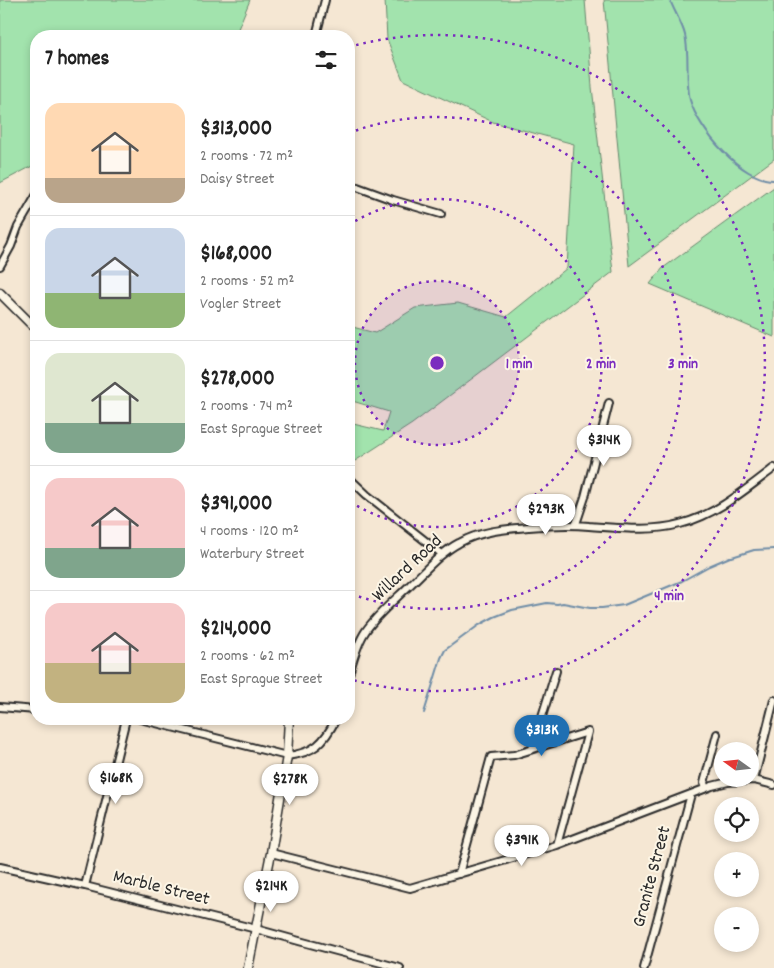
<!DOCTYPE html>
<html lang="en">
<head>
<meta charset="utf-8">
<style>
	:root { --surface:#fff; --page:#f2f2f2; --text:#222; --muted:#767676; --line:#e0e0e0; --accent:#1f6fb2 }
	body { margin:0; font-family:Dekko,sans-serif; background:var(--page); color:var(--text); height:100vh; display:flex; flex-direction:column; font-size:19px; white-space:nowrap }
	* { box-sizing:border-box; margin:0 }
	p { font-size:16px; color:var(--muted) }
	.icon { flex:none; width:28px; height:28px; fill:none; stroke:currentColor; stroke-width:2; stroke-linecap:round; stroke-linejoin:round }
	.map { position:relative; flex:1; overflow:hidden }
	.panel { position:absolute; left:30px; top:30px; width:325px; height:695px; display:flex; flex-direction:column; background:var(--surface); border-radius:20px; box-shadow:0 2px 8px #0003 }
	.panel>* { flex:none }
	.needle { width:32px; rotate:285deg }
	.buttons { position:absolute; left:714px; top:742px; display:grid; gap:10px }
	.buttons a { display:grid; place-items:center; width:45px; height:45px; border-radius:50%; background:var(--surface); box-shadow:0 2px 8px #0003; font-size:25px }
	.price { position:absolute; translate:-50% -42px; padding:0 11px; border-radius:18px; background:#fff; color:#222; font-size:16px; line-height:32px; filter:drop-shadow(0 1px 2px #0008) }
	.price::after { content:''; position:absolute; left:50%; top:30px; width:15px; height:11px; margin-left:-8px; background:inherit; clip-path:polygon(0 0,100% 0,50% 100%) }
	.price.active { background:var(--accent); color:#fff }
	ul { padding:0; list-style:none }
	li { display:flex; align-items:center; gap:15px; height:125px; padding:0 15px }
	li+li { border-top:1px solid var(--line) }
	li span { display:grid; place-items:center; flex:none; width:140px; height:100px; border-radius:15px; color:#555 }
	li>.icon { margin-inline-start:auto }
	span .icon { width:60px; height:60px; fill:#fffc; stroke-width:1 }
	li b { font-size:21px }
	h2 { display:flex; justify-content:space-between; align-items:center; height:60px; padding:0 15px; font-size:21px }
	.map>svg:first-child { display:block }
	.green { fill:#a2e3ad; stroke:#66876c }
	.lines { fill:none; stroke-linecap:round; stroke-linejoin:round }
	.stream { stroke:#6f8da7; stroke-width:2 }
	.minor-casing { stroke:#2b2b2b; stroke-width:10 }
	.tertiary-casing { stroke:#2b2b2b; stroke-width:11 }
	.minor { stroke:#fcf5e5; stroke-width:6 }
	.tertiary { stroke:#fcf5e5; stroke-width:8 }
	.ring { fill:none; stroke:#7b2cbf; stroke-width:2.5; stroke-dasharray:2.5 5 }
	.labels { text-anchor:middle; dominant-baseline:central; stroke-width:4; stroke-linejoin:round; paint-order:stroke }
	.street-label { font-size:19px; fill:#2b2b2b; stroke:#fcf5e5 }
	.centre { fill:#7b2cbf; stroke:#fcf5e5; stroke-width:2.5 }
	.ring-label { font-size:15px; text-anchor:middle; font-weight:bold; fill:#7b2cbf; stroke:#fcf5e5; stroke-width:4; stroke-linejoin:round; paint-order:stroke }
</style>
</head>
<body>
<div class="map">
<svg width="774" height="968" viewBox="0 0 774 968">
	<rect width="100%" height="100%" fill="#f5e7d3"/>
	<filter id="ink" filterUnits="userSpaceOnUse"><feTurbulence type="fractalNoise" baseFrequency=".02" numOctaves="2"/><feDisplacementMap in="SourceGraphic" scale="10" xChannelSelector="R" yChannelSelector="G"/><feConvolveMatrix kernelMatrix="1 2 1 2 8 2 1 2 1" color-interpolation-filters="sRGB"/></filter>
	<g filter="url(#ink)">
		<path class="green" d="M0 0H250L235 36H36V164L0 183Z
			M385 0H585L592 87 613 272 412 424 355 461 349 457V423L383 431 389 412 349 400V326L375 333 415 308 458 303 506 317 567 268 574 144 493 122 403 80 387 39Z
			M604 0H774V159L629 266Z
			M774 187V337L650 284 663 268Z"/>
		<g class="lines">
			<path class="stream" d="M670 0C674 11 682 23 685 35 690 56 685 78 690 100 698 129 742 181 774 180
				M424 713 441 658 445 650 479 625 494 617 512 610 547 603 557 604 563 603 590 608H602L624 605 682 581 709 566 730 557H732L754 550 774 549"/>
			<defs>
				<path id="minor" d="M316 36 325 0
					M349 184 393 200 441 214
					M0 266 11 246 18 227 36 196
					M349 478 367 495 442 554
					M576 524 585 497 609 403
					M349 674C353 660 357 644 365 632 376 615 396 599 410 585 425 571 440 553 459 543 480 531 505 529 529 527 549 525 569 524 589 526 620 528 650 532 680 524 716 515 745 490 774 468
					M0 707 36 710
					M140 719 287 756C314 753 324 743 336 719
					M532 749 556 671
					M754 780 774 700
					M706 788 704 783 717 734
					M557 845 588 732
					M271 853 410 888 557 845 712 786 728 782 754 780 774 785
					M0 867 85 886 256 929 299 941 400 968
					M459 874 491 757 514 755 588 732
					M85 886 126 719
					M644 968 691 794"/>
				<path id="tertiary" d="M0 293 36 329
					M248 968 271 853 287 756 289 719"/>
			</defs>
			<use href="#minor" class="minor-casing"/>
			<use href="#tertiary" class="tertiary-casing"/>
			<use href="#minor" class="minor"/>
			<use href="#tertiary" class="tertiary"/>
		</g>
	</g>
	<circle cx="437" cy="363" r="82" fill="#7b2cbf" fill-opacity=".12"/>
	<g class="ring">
		<circle cx="437" cy="363" r="82"/>
		<path d="M349 225A164 164 0 1 1 349 501"/>
		<path d="M349 133A246 246 0 1 1 349 593"/>
		<path d="M349 47A328 328 0 1 1 349 679"/>
	</g>
	<g class="labels">
		<g class="street-label">
			<text transform="translate(408 569) rotate(-43)">Willard Road</text>
			<text transform="translate(653 877) rotate(-75)">Granite Street</text>
			<text transform="translate(161 889) rotate(14)">Marble Street</text>
		</g>
	</g>
	<circle cx="437" cy="363" r="8" class="centre"/>
	<g class="ring-label">
		<text x="519" y="368">1 min</text>
		<text x="601" y="368">2 min</text>
		<text x="683" y="368">3 min</text>
		<text x="669" y="600">4 min</text>
	</g>
</svg>
<div class="buttons">
<a><svg class="needle" viewBox="-14 -14 28 28"><path d="M0-13l5 13h-10z" fill="#e53935"/><path d="M0 13l5-13h-10z" fill="#767676"/></svg></a>
<a><svg class="icon" aria-label="locate" viewBox="0 0 24 24"><circle cx="12" cy="12" r="6"/><path d="M12 2v4M12 18v4M2 12h4M18 12h4"/></svg></a>
<a>+</a>
<a>−</a>
</div>
<b class="price" style="left:604px;top:467px">$314K</b>
<b class="price" style="left:546px;top:536px">$293K</b>
<b class="price active" style="left:542px;top:757px">$313K</b>
<b class="price" style="left:116px;top:805px">$168K</b>
<b class="price" style="left:290px;top:806px">$278K</b>
<b class="price" style="left:522px;top:867px">$391K</b>
<b class="price" style="left:271px;top:913px">$214K</b>
<section class="panel">
<h2>7 homes<svg class="icon" aria-label="filters" viewBox="0 0 24 24"><path d="M4 7h16M4 17h16"/><circle cx="9" cy="7" r="2"/><circle cx="15" cy="17" r="2"/></svg></h2>
<ul>
<li><span style="background:linear-gradient(#ffd9b3 75%,#b9a48a 0)"><svg class="icon" aria-label="home" viewBox="0 0 24 24"><path d="M3 11l9-7 9 7M6 9v11h12V9"/></svg></span><div><b>$313,000</b><p>2 rooms · 72 m²</p><p>Daisy Street</p></div></li>
<li><span style="background:linear-gradient(#c9d6e8 65%,#8fb573 0)"><svg class="icon" aria-label="home" viewBox="0 0 24 24"><path d="M3 11l9-7 9 7M6 9v11h12V9"/></svg></span><div><b>$168,000</b><p>2 rooms · 52 m²</p><p>Vogler Street</p></div></li>
<li><span style="background:linear-gradient(#dfe7d0 70%,#7fa58c 0)"><svg class="icon" aria-label="home" viewBox="0 0 24 24"><path d="M3 11l9-7 9 7M6 9v11h12V9"/></svg></span><div><b>$278,000</b><p>2 rooms · 74 m²</p><p>East Sprague Street</p></div></li>
<li><span style="background:linear-gradient(#f6c9c9 70%,#7fa58c 0)"><svg class="icon" aria-label="home" viewBox="0 0 24 24"><path d="M3 11l9-7 9 7M6 9v11h12V9"/></svg></span><div><b>$391,000</b><p>4 rooms · 120 m²</p><p>Waterbury Street</p></div></li>
<li><span style="background:linear-gradient(#f6c9c9 60%,#c2b280 0)"><svg class="icon" aria-label="home" viewBox="0 0 24 24"><path d="M3 11l9-7 9 7M6 9v11h12V9"/></svg></span><div><b>$214,000</b><p>2 rooms · 62 m²</p><p>East Sprague Street</p></div></li>
</ul>
</section>
</div>
</body>
</html>
